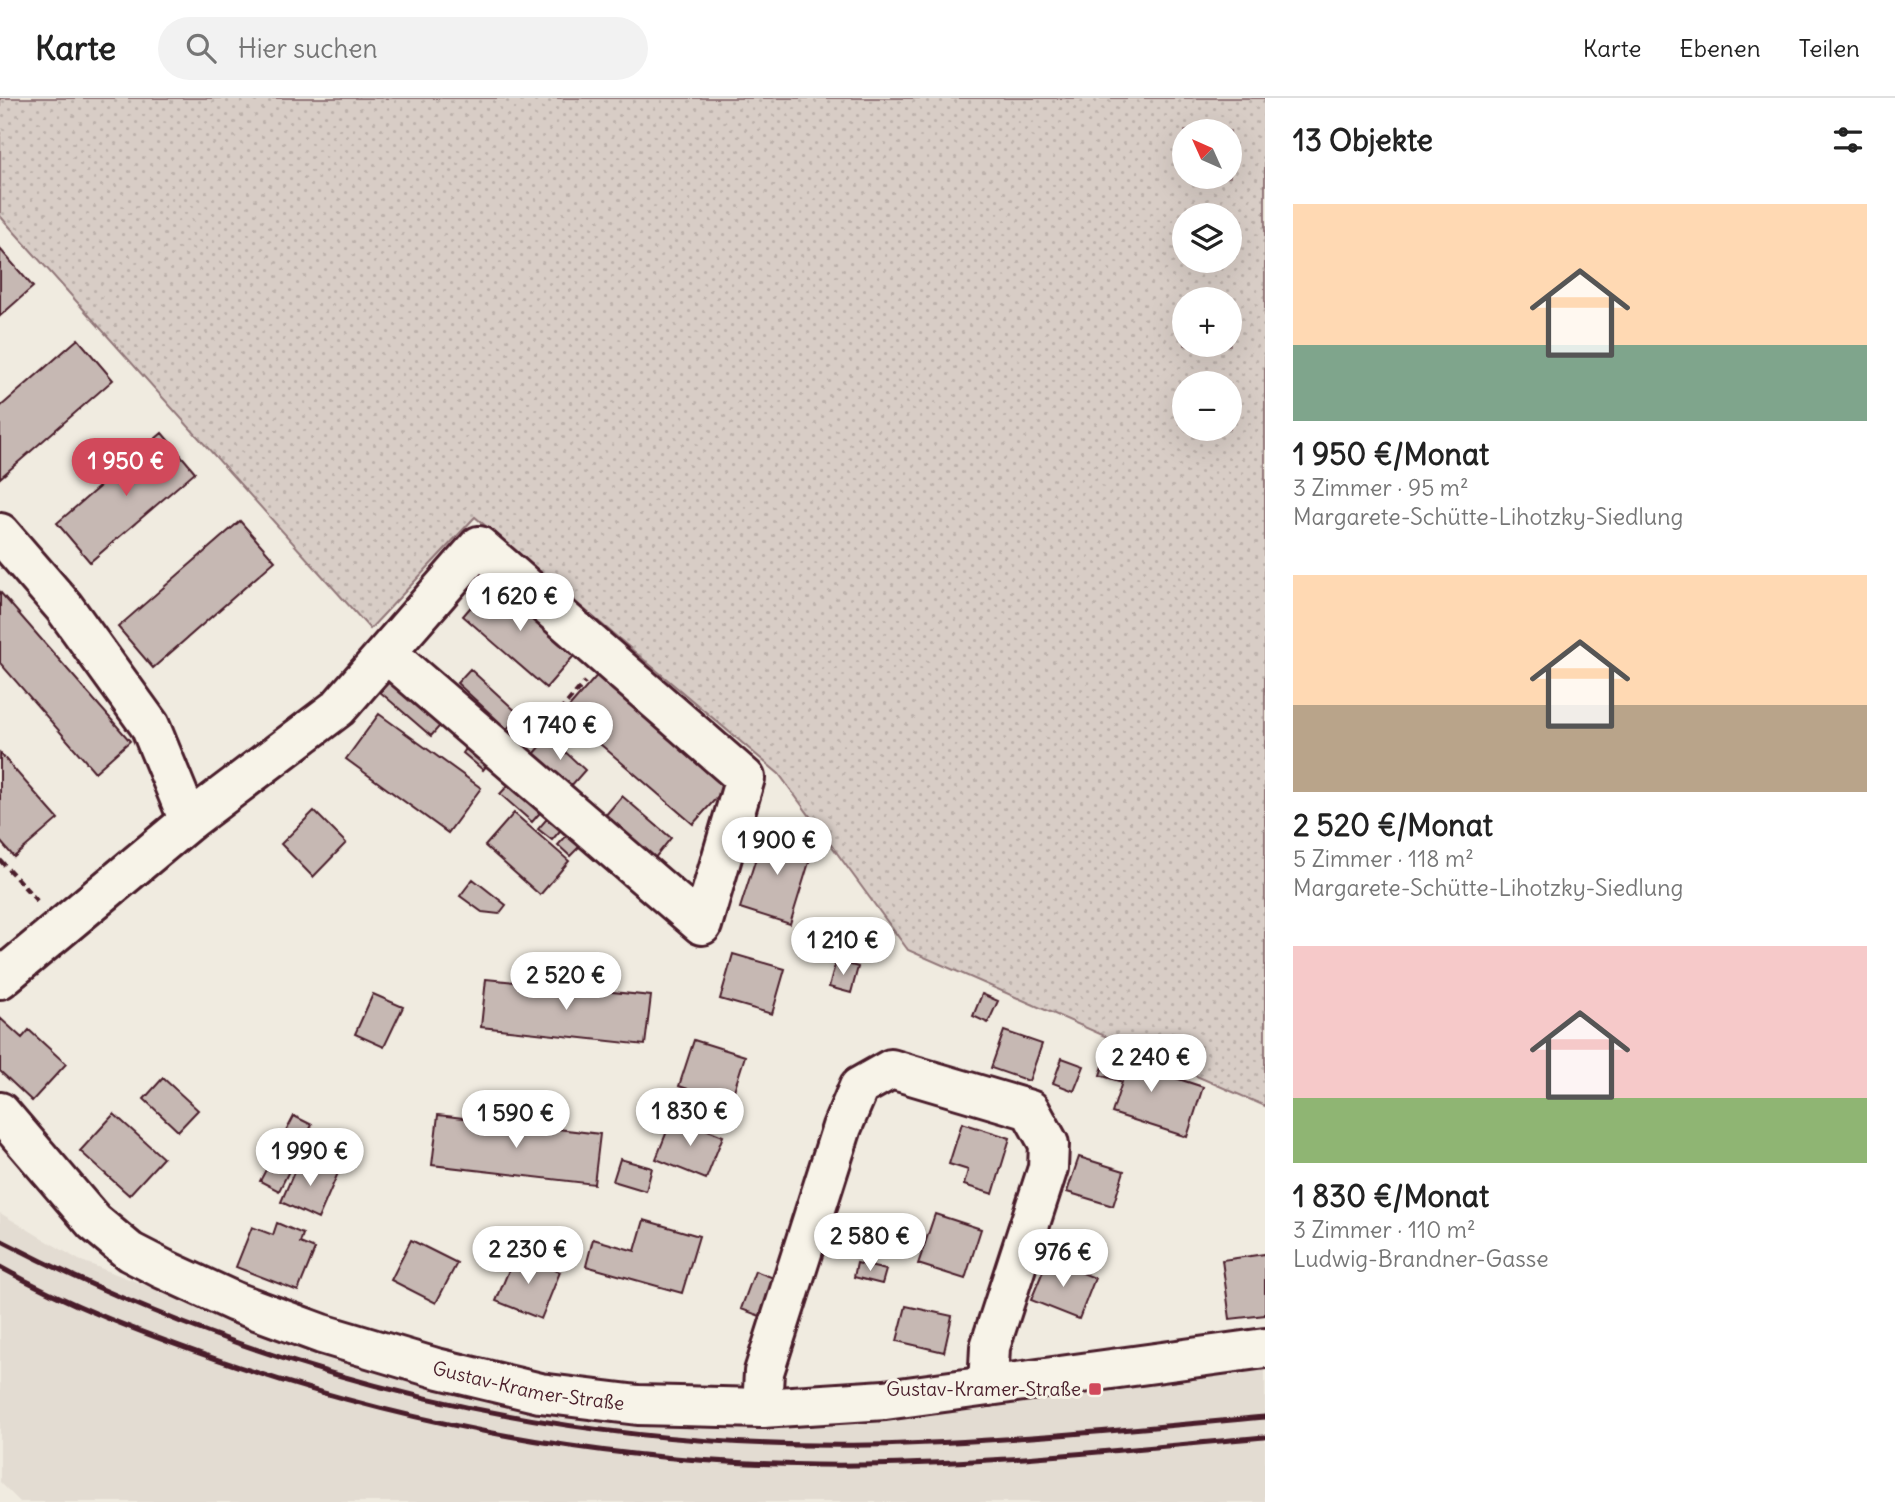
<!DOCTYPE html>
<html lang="de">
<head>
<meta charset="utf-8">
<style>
	:root { --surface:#fff; --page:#f2f2f2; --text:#222; --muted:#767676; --line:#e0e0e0; --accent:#d1495b }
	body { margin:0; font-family:Delius,sans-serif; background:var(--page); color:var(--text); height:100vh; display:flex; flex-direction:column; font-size:26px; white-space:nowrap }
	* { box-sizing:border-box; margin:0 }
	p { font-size:23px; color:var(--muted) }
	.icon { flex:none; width:38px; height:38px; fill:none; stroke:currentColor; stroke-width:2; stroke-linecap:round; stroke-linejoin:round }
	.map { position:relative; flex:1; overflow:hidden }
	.sheet { display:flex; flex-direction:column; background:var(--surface); width:630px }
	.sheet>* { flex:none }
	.needle { width:46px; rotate:315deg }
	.controls { position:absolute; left:1172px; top:21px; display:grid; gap:14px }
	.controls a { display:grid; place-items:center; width:70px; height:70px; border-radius:50%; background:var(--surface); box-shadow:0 7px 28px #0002; font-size:35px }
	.price { position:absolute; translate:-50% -60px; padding:0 16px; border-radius:24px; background:#fff; color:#222; font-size:23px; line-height:46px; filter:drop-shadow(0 2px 4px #0008) }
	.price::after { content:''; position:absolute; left:50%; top:42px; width:21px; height:16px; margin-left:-10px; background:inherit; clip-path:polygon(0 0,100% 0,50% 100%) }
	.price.selected { background:var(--accent); color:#fff }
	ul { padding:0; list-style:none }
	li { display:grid; align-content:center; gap:14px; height:371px; padding:0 28px }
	li span { display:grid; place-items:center; height:217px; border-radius:0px; color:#555 }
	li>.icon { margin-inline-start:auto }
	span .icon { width:126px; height:126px; fill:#fffc; stroke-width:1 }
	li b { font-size:30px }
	h2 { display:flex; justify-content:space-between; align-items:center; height:84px; padding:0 28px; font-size:30px }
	header { display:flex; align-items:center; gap:42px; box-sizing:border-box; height:98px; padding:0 35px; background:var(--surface); border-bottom:2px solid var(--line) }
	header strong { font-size:33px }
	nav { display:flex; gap:38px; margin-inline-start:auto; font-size:24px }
	.search { width:490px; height:63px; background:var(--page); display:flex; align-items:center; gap:18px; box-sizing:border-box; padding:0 24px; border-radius:38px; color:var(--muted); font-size:26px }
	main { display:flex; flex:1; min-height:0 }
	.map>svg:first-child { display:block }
	.built { fill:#e3dcd2 }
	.green { fill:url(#green-dots); stroke:#917678; stroke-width:2; fill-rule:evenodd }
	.building { fill:#c6b8b3; stroke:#4a1f2b; stroke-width:2 }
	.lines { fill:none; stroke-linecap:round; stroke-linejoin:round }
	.minor-casing { stroke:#4a1f2b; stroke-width:44 }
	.path { stroke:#4a1f2b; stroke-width:4.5; stroke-dasharray:7 5; stroke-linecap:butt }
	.minor { stroke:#f7f3e8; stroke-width:38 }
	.rail { stroke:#4a1f2b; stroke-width:5 }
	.poi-dot { fill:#d1495b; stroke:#f7f3e8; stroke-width:2.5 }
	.labels { text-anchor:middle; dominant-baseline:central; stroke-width:6; stroke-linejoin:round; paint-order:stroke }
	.street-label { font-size:19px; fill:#4a1f2b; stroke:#f7f3e8 }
	.poi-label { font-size:19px; fill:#4a1f2b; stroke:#f7f3e8; text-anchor:end }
</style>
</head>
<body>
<header>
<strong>Karte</strong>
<div class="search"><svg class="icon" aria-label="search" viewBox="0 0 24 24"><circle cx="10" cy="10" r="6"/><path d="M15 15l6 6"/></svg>Hier suchen</div>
<nav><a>Karte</a><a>Ebenen</a><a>Teilen</a></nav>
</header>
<main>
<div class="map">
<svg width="1265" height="1404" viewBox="0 0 1265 1404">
	<defs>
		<pattern id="green-dots" width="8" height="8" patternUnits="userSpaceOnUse" patternTransform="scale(1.75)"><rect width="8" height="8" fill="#d8cdc6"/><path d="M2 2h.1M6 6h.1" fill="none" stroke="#bbb0aa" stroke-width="1.8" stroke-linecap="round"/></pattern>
	</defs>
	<rect width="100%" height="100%" fill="#f0ebe0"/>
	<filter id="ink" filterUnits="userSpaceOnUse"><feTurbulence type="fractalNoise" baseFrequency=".0143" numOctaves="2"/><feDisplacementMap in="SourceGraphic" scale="14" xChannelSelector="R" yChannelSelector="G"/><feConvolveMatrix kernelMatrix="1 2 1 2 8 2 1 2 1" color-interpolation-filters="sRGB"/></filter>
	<g filter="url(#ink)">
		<path class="built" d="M0 1115 79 1162 292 1243 744 1325 856 1326 1265 1268V1404H20L0 1384Z"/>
		<path class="green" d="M0 0H1265V1008L908 852 779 676 475 419 370 531 0 118ZM1185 33H1230V79H1185ZM1185 117H1230V163H1185ZM1185 201H1230V247H1185ZM1185 285H1230V331H1185Z"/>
		<path class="building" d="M0 151 33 189 0 218Z
			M78 241 113 282 0 380V309Z
			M162 335 195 374 90 464 57 425Z
			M240 423 275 463 153 570 118 529Z
			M495 481 578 553 546 590 463 518Z
			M0 494 130 643 95 674 0 565Z
			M470 571 520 617 507 631 457 585Z
			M600 574 729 686 693 726 564 615Z
			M394 579 444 623 431 638 380 594Z
			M379 616 481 690 448 735 346 661Z
			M549 639 585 672 570 689 534 656Z
			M471 644 492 661 483 672 463 655Z
			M0 655 58 721 14 759 0 743Z
			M514 681 545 709 532 724 500 696Z
			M622 698 671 740 654 761 605 718Z
			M314 713 346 745 313 779 281 746Z
			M514 715 569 763 540 797 485 748Z
			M552 715 565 727 552 742 538 731Z
			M572 732 584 744 570 758 558 747Z
			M765 732 814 748 790 826 740 810Z
			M473 781 506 807 499 816 482 814 460 798Z
			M733 856 785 871 772 916 720 901Z
			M836 863 858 869 851 895 829 889Z
			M486 881 651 898 645 947 481 929Z
			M373 896 403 909 384 949 355 936Z
			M982 896 998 903 988 925 973 918Z
			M0 920 22 940 29 932 66 966 32 1003 0 973Z
			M1004 933 1042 946 1029 983 991 970Z
			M694 942 745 958 730 1005 679 988Z
			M1110 948 1136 956 1133 966 1203 989 1187 1039 1112 1015 1122 984 1100 977Z
			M1062 960 1084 968 1074 993 1053 985Z
			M163 980 198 1012 178 1033 144 1001Z
			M114 1016 163 1060 129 1097 80 1053Z
			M438 1017 600 1036 594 1086 432 1067Z
			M294 1018 312 1027 279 1093 260 1083Z
			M673 1018 723 1038 706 1081 656 1061Z
			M962 1025 1010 1040 993 1096 964 1087 968 1072 949 1066Z
			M301 1058 338 1075 318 1121 281 1104Z
			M1079 1059 1124 1073 1113 1108 1067 1094Z
			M620 1061 652 1070 646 1093 613 1083Z
			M935 1116 981 1131 965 1181 918 1166Z
			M644 1122 699 1138 682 1195 586 1168 593 1141 635 1153Z
			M277 1125 303 1136 300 1145 315 1151 298 1193 236 1169 252 1129 273 1137Z
			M902 1125 920 1132 914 1146 897 1139Z
			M411 1142 457 1165 436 1205 391 1182Z
			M516 1155 560 1174 541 1221 496 1203Z
			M1265 1156V1217L1230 1221 1222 1162Z
			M1048 1161 1095 1180 1079 1221 1031 1202Z
			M857 1165 886 1172 882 1186 854 1179Z
			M755 1173 774 1180 760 1218 741 1211Z
			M906 1208 952 1218 944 1254 897 1243Z"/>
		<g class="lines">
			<defs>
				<g id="minor">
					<path d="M0 435 64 509 150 628 189 723"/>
					<path d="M0 881 189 723 338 610 479 448 745 680 702 827 386 555"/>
					<path id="s1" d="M0 1014 94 1124 130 1154 163 1171 235 1204 322 1236 436 1270 540 1295 638 1307 762 1310 885 1302 1265 1250"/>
					<path d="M762 1310 764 1274 842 1029 859 989 891 971 1030 1012 1049 1046 1048 1070 990 1249 988 1288"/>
				</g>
			</defs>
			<use href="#minor" class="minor-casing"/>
			<path class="path" d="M536 641 585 584
				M0 762 39 805"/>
			<use href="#minor" class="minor"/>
			<path class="rail" d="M0 1142C270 1282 563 1352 868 1347 1001 1344 1133 1331 1265 1319
				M0 1169C68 1207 142 1235 216 1261 409 1328 611 1365 816 1367 966 1369 1116 1352 1265 1339"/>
		</g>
	</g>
	<rect class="poi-dot" x="1088" y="1284" width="14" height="14" rx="3.5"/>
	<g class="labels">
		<g class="street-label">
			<text stroke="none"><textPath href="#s1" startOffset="614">Gustav-Kramer-Straße</textPath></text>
		</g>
		<g class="poi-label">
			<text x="1081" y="1291">Gustav-Kramer-Straße</text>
		</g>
	</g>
</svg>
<div class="controls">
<a><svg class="needle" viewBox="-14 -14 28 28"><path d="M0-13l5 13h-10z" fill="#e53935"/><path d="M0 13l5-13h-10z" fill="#767676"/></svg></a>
<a><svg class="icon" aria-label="layers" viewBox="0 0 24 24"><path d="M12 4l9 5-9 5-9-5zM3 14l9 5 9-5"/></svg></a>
<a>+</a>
<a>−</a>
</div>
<b class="price selected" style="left:126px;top:400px">1 950 €</b>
<b class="price" style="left:520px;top:535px">1 620 €</b>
<b class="price" style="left:560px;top:664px">1 740 €</b>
<b class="price" style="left:777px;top:779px">1 900 €</b>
<b class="price" style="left:843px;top:879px">1 210 €</b>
<b class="price" style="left:566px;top:914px">2 520 €</b>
<b class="price" style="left:1151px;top:996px">2 240 €</b>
<b class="price" style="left:690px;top:1050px">1 830 €</b>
<b class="price" style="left:516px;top:1052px">1 590 €</b>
<b class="price" style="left:310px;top:1090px">1 990 €</b>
<b class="price" style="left:870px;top:1175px">2 580 €</b>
<b class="price" style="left:528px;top:1188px">2 230 €</b>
<b class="price" style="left:1063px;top:1191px">976 €</b>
</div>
<section class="sheet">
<h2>13 Objekte<svg class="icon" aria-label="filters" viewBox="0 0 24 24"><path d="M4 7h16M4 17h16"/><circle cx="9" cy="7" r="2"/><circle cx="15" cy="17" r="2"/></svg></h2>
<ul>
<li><span style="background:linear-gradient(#ffd9b3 65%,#7fa58c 0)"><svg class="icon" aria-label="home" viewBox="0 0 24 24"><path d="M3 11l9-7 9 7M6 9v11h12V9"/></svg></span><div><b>1 950 €/Monat</b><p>3 Zimmer · 95 m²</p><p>Margarete-Schütte-Lihotzky-Siedlung</p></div></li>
<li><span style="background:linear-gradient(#ffd9b3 60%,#b9a48a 0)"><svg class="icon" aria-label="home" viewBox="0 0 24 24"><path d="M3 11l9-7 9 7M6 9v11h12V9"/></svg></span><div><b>2 520 €/Monat</b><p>5 Zimmer · 118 m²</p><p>Margarete-Schütte-Lihotzky-Siedlung</p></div></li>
<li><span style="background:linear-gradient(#f6c9c9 70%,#8fb573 0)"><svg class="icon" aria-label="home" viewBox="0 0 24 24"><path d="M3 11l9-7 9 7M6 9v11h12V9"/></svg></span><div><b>1 830 €/Monat</b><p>3 Zimmer · 110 m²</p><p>Ludwig-Brandner-Gasse</p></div></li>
</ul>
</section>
</main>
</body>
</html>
